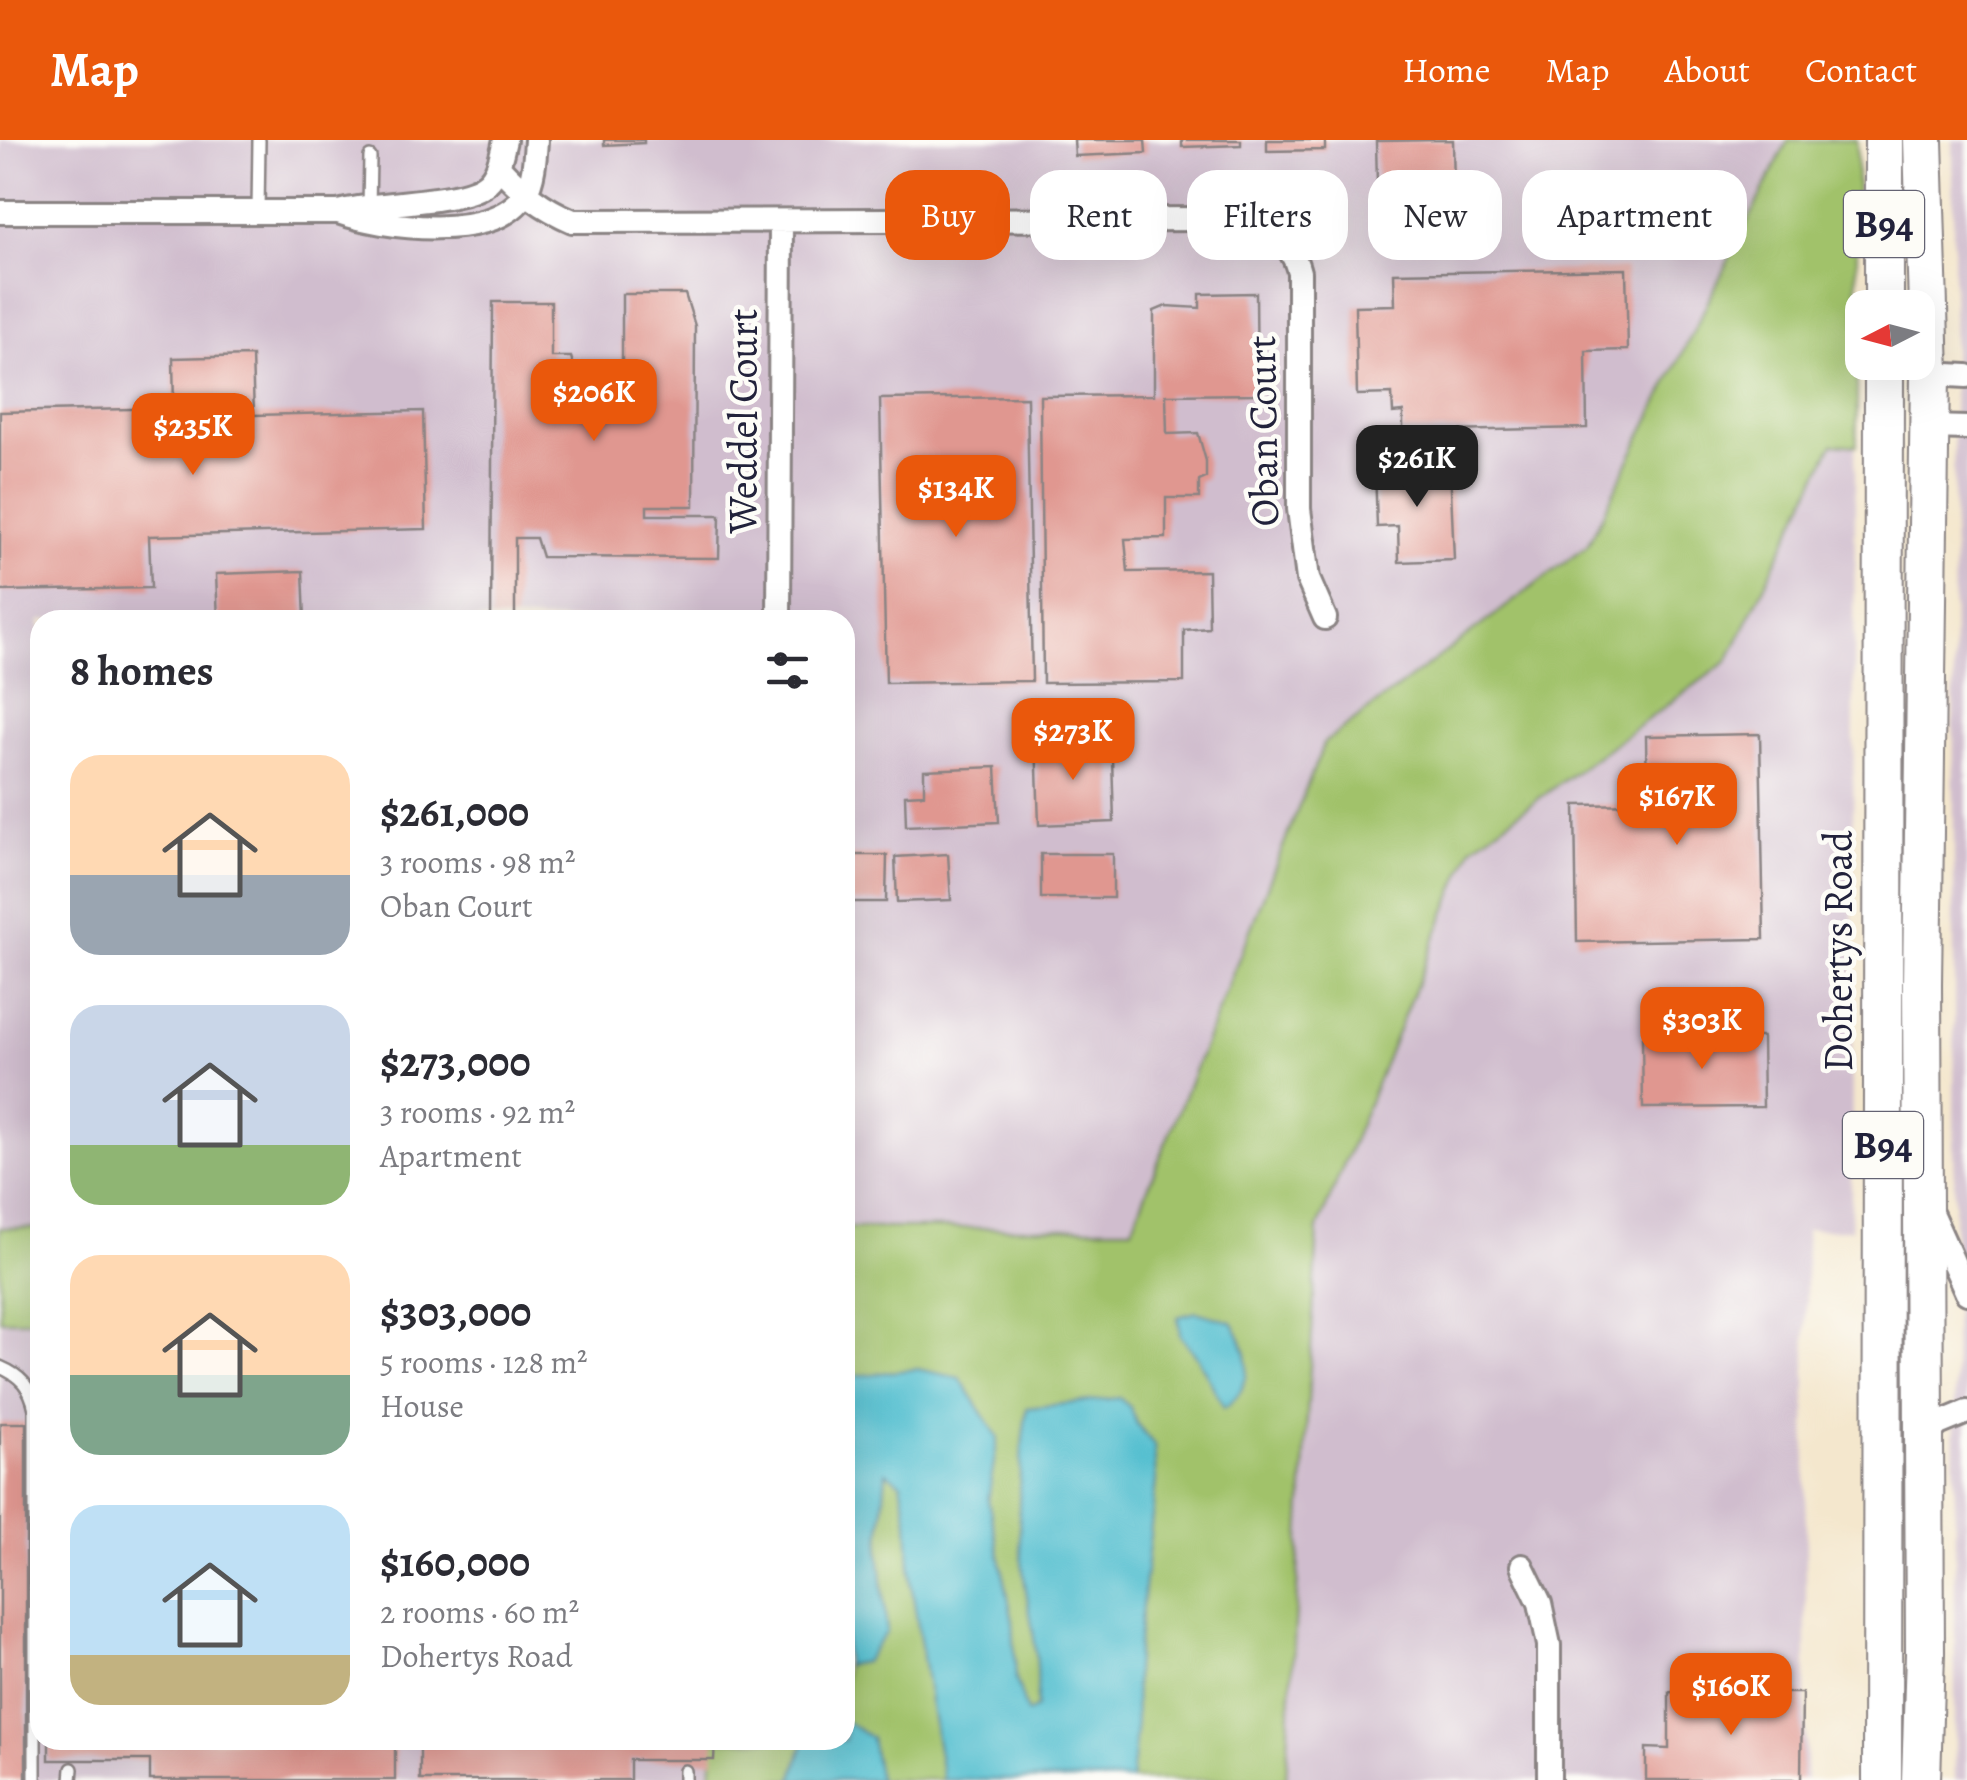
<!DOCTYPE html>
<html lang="en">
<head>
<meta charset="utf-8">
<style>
	:root { --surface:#fff; --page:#f7f7f7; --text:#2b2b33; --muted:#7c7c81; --accent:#ea580c }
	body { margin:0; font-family:Alegreya,serif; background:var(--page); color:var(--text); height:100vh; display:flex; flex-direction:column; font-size:38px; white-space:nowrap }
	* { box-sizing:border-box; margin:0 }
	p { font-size:32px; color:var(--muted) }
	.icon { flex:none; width:55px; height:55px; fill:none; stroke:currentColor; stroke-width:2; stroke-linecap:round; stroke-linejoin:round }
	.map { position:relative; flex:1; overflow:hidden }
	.details { position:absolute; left:30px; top:470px; width:825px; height:1140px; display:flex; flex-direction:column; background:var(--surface); border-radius:30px; box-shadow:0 10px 40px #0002 }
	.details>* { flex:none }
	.banner { position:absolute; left:885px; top:30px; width:930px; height:90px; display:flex; gap:20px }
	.needle { width:65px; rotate:264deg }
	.tools { position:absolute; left:1845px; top:150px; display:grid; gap:20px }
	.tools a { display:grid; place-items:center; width:90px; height:90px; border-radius:20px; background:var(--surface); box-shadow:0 10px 40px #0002; font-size:50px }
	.price { position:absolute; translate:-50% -85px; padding:0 22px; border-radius:20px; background:var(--accent); color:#fff; font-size:32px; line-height:65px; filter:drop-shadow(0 2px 5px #0008) }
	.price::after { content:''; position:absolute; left:50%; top:60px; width:30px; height:22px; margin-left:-15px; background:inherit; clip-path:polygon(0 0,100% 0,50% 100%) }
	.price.selected { background:#222; color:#fff }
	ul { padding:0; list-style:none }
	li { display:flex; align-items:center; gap:30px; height:250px; padding:0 40px }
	li span { display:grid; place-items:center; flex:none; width:280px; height:200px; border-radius:30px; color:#555 }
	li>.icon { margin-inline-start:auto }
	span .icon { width:120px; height:120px; fill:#fffc; stroke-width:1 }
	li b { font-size:42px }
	h2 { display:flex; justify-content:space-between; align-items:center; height:120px; padding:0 40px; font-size:42px }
	.pill { padding:0 35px; border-radius:30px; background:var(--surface); box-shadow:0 10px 40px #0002; font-size:35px; line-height:90px }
	.pill.selected { background:var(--accent); color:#fff }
	header { display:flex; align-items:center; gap:60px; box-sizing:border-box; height:140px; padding:0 50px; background:var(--accent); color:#fff }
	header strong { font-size:48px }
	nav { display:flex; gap:55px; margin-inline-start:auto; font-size:35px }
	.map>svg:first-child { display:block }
	.industrial { fill:#d0bdce; fill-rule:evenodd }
	.green { fill:#a1c26b; stroke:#627253; stroke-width:2.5 }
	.water { fill:#54bfd0; stroke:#3b7086; stroke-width:2.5 }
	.building { fill:#e09790 }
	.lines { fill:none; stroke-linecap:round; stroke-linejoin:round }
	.service-casing { stroke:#8b8484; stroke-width:16 }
	.minor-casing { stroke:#8b8484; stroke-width:28 }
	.primary-casing { stroke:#8b8484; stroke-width:42 }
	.service { stroke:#fff; stroke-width:11 }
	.minor { stroke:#fff; stroke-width:22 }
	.primary { stroke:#fff; stroke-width:38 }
	.labels { text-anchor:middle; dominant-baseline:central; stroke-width:9; stroke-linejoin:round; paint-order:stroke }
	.shield { fill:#fdfcf7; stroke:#646373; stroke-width:2.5 }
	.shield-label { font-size:38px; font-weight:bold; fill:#22223b }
	.street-label { font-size:40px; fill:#22223b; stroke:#fdfcf7 }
</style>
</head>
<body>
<header>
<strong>Map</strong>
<nav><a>Home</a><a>Map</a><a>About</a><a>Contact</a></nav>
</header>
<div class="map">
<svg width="1967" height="1640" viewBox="0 0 1967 1640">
	<rect width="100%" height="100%" fill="#fdfcf7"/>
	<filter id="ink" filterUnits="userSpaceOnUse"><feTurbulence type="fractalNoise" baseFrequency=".01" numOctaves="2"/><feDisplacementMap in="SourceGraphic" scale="20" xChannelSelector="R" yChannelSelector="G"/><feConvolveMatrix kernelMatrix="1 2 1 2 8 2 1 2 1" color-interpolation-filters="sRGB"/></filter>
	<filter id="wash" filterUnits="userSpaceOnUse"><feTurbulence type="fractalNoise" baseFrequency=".0048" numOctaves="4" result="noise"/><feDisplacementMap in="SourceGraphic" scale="40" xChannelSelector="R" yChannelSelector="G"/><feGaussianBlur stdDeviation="2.25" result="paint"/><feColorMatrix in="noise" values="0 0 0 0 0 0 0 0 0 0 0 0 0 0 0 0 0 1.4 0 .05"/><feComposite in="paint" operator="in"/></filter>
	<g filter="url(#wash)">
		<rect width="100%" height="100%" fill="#f4e7cd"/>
		<path class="industrial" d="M0 0H1857L1851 1089 1806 1090V1640H0ZM40 480H845V1600H40Z
			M1953 0H1967V1640H1955Z"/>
		<path class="green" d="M1788 0H1857V306L1833 304 1728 521 1472 707 1318 1088 1286 1640H711L713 1600H845V1088H1132L1324 603 1587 406Z
			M0 1088H40V1180H0Z"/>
		<path class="water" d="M1196 1172 1232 1182C1251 1212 1256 1245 1224 1268L1198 1218 1180 1195 1178 1177Z
			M917 1229 960 1238 998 1297 988 1360 1013 1481 1016 1539 1027 1573 1036 1568C1042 1512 1028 1475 1022 1422 1016 1369 1019 1320 1027 1268L1119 1258 1130 1267 1137 1284 1154 1305 1156 1341 1135 1529 1136 1592 1131 1640H943L911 1443 908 1382 901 1343 886 1332 879 1412 887 1492 864 1522 845 1525V1237Z
			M845 1581 871 1598 879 1640H792L805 1600H845Z"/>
		<g id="blocks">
			<path class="building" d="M604 0H644V3L604 5Z
				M1074 0H1145L1146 13 1075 16Z
				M1182 0H1241V5L1182 7Z
				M1267 0H1325V10L1267 11Z
				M1453 0 1454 51H1461V87L1378 89 1376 1Z
				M1626 129 1628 210 1586 211 1587 288 1403 292V272L1393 273 1392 254 1357 255 1355 166 1395 165 1394 133Z
				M1256 153 1257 254 1166 255 1167 294 1198 293 1206 321V338L1199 341V358H1166V398L1125 399 1128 432 1208 431 1209 488 1184 490V542L1043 543 1040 256 1154 255V171L1166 166 1200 168V154Z
				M622 154H685L695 186 694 366H647V375H720L719 418 542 417 536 398H515V480H491L493 162H551V217H571L581 248H622Z
				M252 216 254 275 423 271 426 389 149 396 151 448 0 451V272L174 268 173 218Z
				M1027 257 1032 541 886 543 880 259Z
				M1450 325 1454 420 1399 422 1398 386 1377 387 1375 328Z
				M303 431 305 480H218L216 434Z
				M1760 594 1764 799 1577 802 1575 665 1647 664 1646 596Z
				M1094 597V619L1112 618 1114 682 1039 685 1036 600Z
				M996 627 999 682 906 686 905 655 924 654V630Z
				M948 714 951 760 897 762 895 717Z
				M1041 714H1113V758H1041Z
				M851 715H887L886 762H850Z
				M1642 897H1762L1763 967 1643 968Z
				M0 1283H26V1640H0Z
				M1669 1552 1802 1553 1801 1640H1646V1608L1669 1609Z
				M49 1600H395V1640H150V1620H49Z
				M420 1600H715L714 1620H630V1640H420Z"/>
		</g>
	</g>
	<g filter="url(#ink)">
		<use href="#blocks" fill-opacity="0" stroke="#8b8484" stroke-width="2.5"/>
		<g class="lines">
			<defs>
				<path id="service" d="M369 67 370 17
					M258 72 259 0
					M0 1227C21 1236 30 1246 35 1269V1640
					M71 1640 72 1629
					M685 1640V1631"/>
				<path id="minor" d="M499 27C522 52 542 68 573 81L1221 79C1257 79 1290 95 1299 132V369L1308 439 1325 478
					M0 72H338C375 61 463 64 487 43 499 32 501 16 505 0
					M338 72C383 88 494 103 525 54 534 39 535 17 536 0
					M1930 234 1967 236
					M1929 287 1967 288
					M779 480 781 82
					M1932 1075 1967 1153
					M1923 1301 1938 1284 1967 1272
					M1522 1426 1540 1463 1549 1505V1640"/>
				<path id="primary" d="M1884 168V0
					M1882 1640 1884 222
					M1921 1640 1925 1513 1922 844 1930 234 1923 0"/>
			</defs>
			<use href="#service" class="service-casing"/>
			<use href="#minor" class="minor-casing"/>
			<use href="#primary" class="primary-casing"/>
			<use href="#service" class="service"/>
			<use href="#minor" class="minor"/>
			<use href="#primary" class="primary"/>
		</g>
	</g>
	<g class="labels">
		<g class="shield">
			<rect x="1844" y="51" width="80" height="66" rx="8"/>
			<rect x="1843" y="972" width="80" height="66" rx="8"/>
		</g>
		<g class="shield-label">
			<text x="1884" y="84">B94</text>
			<text x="1883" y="1005">B94</text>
		</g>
		<g class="street-label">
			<text transform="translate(743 281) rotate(-90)">Weddel Court</text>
			<text transform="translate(1263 291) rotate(-91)">Oban Court</text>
			<text transform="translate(1838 811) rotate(-90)">Dohertys Road</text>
		</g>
	</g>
</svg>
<div class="tools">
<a><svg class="needle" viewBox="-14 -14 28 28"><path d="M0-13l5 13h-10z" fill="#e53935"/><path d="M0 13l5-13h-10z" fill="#7c7c81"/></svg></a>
</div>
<b class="price" style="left:594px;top:304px">$206K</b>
<b class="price" style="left:193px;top:338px">$235K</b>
<b class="price selected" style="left:1417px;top:370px">$261K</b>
<b class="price" style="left:956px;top:400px">$134K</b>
<b class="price" style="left:1073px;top:643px">$273K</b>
<b class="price" style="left:1677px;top:708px">$167K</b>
<b class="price" style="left:1702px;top:932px">$303K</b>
<b class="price" style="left:1731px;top:1598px">$160K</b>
<div class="banner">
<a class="pill selected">Buy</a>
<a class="pill">Rent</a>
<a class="pill">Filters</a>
<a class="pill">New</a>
<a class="pill">Apartment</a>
</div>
<section class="details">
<h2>8 homes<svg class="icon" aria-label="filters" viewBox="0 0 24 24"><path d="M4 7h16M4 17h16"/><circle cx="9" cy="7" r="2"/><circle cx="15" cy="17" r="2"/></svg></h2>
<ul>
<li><span style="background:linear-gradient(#ffd9b3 60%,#9aa5b1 0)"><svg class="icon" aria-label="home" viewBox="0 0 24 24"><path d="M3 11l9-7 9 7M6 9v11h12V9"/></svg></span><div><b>$261,000</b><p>3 rooms · 98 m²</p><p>Oban Court</p></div></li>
<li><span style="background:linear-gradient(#c9d6e8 70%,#8fb573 0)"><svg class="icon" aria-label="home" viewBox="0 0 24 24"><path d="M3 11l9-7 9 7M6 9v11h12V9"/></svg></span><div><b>$273,000</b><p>3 rooms · 92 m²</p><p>Apartment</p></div></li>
<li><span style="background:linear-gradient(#ffd9b3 60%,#7fa58c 0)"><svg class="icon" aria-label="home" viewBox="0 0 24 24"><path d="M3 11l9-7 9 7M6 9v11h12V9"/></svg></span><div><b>$303,000</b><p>5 rooms · 128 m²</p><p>House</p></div></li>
<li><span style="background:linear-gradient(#bfe0f5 75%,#c2b280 0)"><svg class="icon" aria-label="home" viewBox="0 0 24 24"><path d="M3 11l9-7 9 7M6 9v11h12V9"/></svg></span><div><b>$160,000</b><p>2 rooms · 60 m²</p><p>Dohertys Road</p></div></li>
</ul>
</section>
</div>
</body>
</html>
